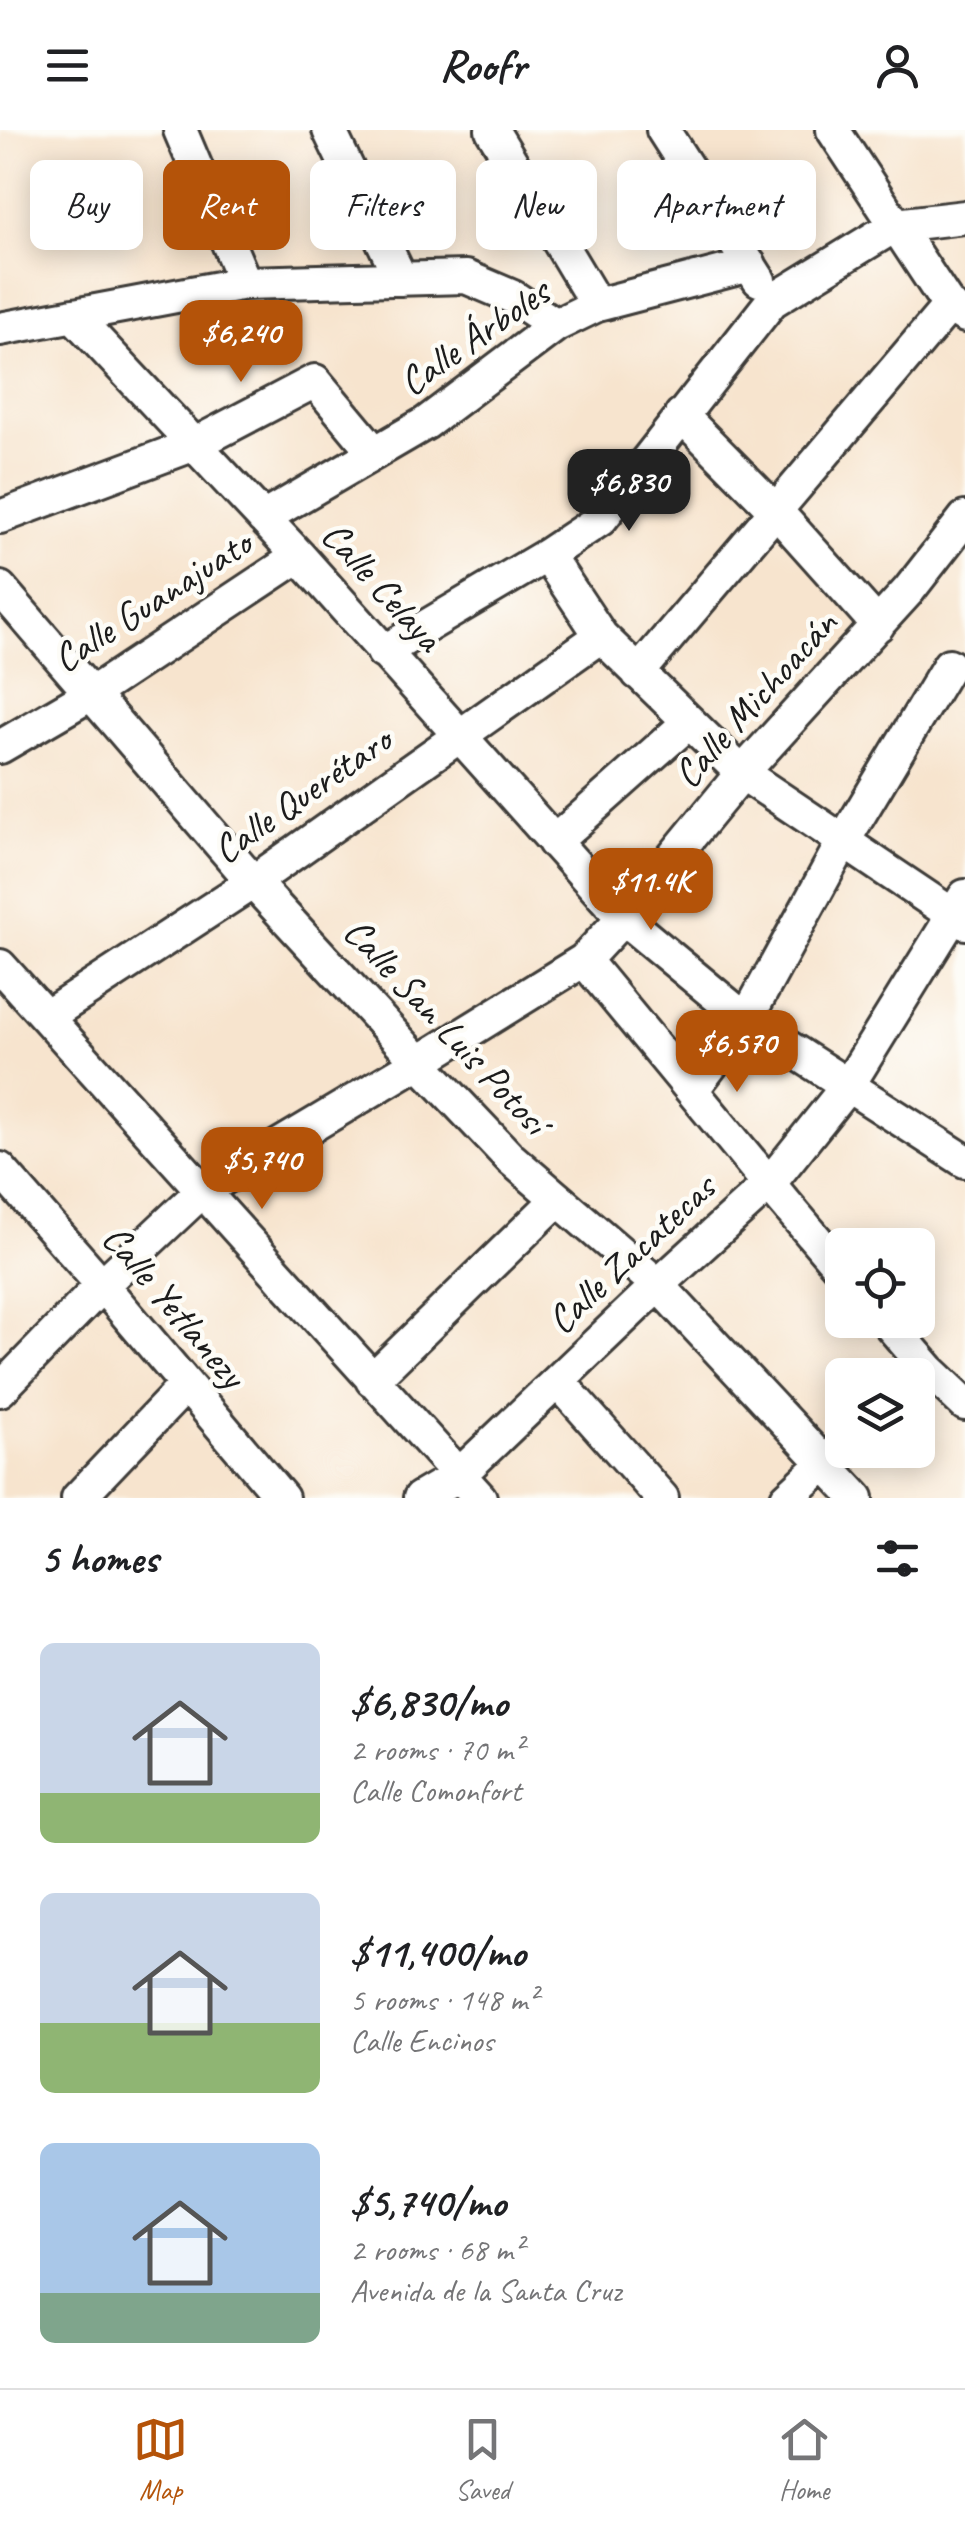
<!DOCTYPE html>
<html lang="en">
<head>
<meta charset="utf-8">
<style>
	:root { --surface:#fff; --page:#f2f2f2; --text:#202124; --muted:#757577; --line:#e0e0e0; --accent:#b45309 }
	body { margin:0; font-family:Caveat,sans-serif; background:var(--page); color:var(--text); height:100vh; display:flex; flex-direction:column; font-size:38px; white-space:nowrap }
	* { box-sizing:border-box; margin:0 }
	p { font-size:32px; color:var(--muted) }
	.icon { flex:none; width:55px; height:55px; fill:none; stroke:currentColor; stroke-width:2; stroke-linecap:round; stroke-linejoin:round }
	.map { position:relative; height:1368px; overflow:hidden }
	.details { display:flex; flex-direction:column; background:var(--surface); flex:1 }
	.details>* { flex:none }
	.guide { position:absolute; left:30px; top:30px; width:905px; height:90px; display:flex; gap:20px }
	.buttons { position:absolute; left:825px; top:1098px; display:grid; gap:20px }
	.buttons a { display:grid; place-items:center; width:110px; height:110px; border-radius:15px; background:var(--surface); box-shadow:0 5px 25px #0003; font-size:50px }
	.price { position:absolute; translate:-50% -85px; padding:0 22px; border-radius:20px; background:var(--accent); color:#fff; font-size:32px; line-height:65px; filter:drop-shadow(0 2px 5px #0008) }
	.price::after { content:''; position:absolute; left:50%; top:60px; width:30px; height:22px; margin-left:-15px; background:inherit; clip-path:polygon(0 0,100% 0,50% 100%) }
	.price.selected { background:#222; color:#fff }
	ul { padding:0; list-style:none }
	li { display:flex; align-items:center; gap:30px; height:250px; padding:0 40px }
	li span { display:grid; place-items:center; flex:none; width:280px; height:200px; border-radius:15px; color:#555 }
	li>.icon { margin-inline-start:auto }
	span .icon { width:120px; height:120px; fill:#fffc; stroke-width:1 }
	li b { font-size:42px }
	h2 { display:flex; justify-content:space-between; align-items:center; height:120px; padding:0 40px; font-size:42px }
	.pill { padding:0 35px; border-radius:15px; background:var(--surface); box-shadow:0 5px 25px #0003; font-size:35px; line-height:90px }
	.pill.selected { background:var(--accent); color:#fff }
	header { display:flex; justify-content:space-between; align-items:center; height:130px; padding:0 40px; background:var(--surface); font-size:45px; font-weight:700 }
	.tab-bar { display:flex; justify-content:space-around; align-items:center; height:140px; border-top:2px solid var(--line); background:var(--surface); font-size:28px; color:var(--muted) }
	.tab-bar a { display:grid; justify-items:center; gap:5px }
	.tab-bar .selected { color:var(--accent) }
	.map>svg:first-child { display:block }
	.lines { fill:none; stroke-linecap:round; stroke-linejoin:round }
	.minor-casing { stroke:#3d3a37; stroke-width:38 }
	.minor { stroke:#fff; stroke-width:32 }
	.labels { text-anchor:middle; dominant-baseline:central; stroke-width:9; stroke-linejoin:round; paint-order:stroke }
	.street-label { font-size:40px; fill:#1c1c1c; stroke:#fdfcf7 }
</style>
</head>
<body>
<header><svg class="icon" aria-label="menu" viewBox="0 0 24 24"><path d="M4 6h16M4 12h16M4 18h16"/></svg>Roofr<svg class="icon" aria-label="person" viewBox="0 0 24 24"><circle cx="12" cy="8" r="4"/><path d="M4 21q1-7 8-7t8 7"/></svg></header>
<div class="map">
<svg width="965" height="1368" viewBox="0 0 965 1368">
	<rect width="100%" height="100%" fill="#fdfcf7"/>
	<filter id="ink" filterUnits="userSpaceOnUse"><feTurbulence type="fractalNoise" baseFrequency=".01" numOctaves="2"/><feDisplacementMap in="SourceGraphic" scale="20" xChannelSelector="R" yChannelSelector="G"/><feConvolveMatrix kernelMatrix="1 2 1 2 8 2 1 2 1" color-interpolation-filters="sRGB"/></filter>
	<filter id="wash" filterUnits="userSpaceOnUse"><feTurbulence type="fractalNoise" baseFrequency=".0048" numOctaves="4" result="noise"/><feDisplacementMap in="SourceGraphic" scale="40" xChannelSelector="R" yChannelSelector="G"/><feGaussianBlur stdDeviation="2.25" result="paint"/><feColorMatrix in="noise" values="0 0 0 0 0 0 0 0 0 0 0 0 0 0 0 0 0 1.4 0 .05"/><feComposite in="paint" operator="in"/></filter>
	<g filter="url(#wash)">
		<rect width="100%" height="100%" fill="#f7e4ce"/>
	</g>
	<g filter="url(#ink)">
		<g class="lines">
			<defs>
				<path id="minor" d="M180 0 245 153
					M329 0 401 149
					M492 0 597 175
					M663 0 759 150
					M833 0 949 176 965 186
					M73 185 299 426 623 788 746 890 965 1031
					M0 199 245 153 466 147 513 167 556 195
					M681 285 775 380 878 495
					M0 387 195 314 315 251 375 323
					M263 388 426 293 556 195 597 175 750 135
					M547 425 601 506 742 643 965 793
					M0 458 253 752 419 932 510 1028 658 1155 857 1368
					M383 522 547 425 601 389 772 171 896 95 965 87
					M638 543 949 176
					M0 617 91 564 299 426
					M554 712 689 592
					M584 830 769 1054 842 1140
					M0 836 480 1368
					M46 887 253 752 601 506
					M692 960 746 890 843 712 949 535
					M0 1039 102 1155 282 1368
					M886 1190 929 1240 965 1274
					M372 1250 558 1069
					M558 1251 662 1368
					M0 1260 102 1155 201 1062 419 932 584 830 623 788 742 643 909 460 965 388
					M78 1368 185 1256
					M420 1368 459 1345 658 1155 769 1054 849 954 965 766
					M787 1368 842 1317"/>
			</defs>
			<use href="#minor" class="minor-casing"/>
			<use href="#minor" class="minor"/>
		</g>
	</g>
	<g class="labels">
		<g class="street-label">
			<text transform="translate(474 207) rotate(-35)">Calle Árboles</text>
			<text transform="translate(382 456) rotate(48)">Calle Celaya</text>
			<text transform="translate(152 471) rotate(-33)">Calle Guanajuato</text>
			<text transform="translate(755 569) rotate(-48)">Calle Michoacán</text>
			<text transform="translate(302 665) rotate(-35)">Calle Querétaro</text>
			<text transform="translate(446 896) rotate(47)">Calle San Luis Potosí</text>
			<text transform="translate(631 1124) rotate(-43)">Calle Zacatecas</text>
			<text transform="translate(174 1176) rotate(50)">Calle Yetlanezy</text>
		</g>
	</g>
</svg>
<div class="buttons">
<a><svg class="icon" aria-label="locate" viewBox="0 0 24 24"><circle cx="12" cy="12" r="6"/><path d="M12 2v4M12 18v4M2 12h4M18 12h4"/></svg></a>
<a><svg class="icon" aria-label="layers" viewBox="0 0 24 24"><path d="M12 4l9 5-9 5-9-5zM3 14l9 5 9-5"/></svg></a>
</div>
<b class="price" style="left:241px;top:255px">$6,240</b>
<b class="price selected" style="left:629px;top:404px">$6,830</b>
<b class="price" style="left:651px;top:803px">$11.4K</b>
<b class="price" style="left:737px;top:965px">$6,570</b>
<b class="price" style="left:262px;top:1082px">$5,740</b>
<div class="guide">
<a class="pill">Buy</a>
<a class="pill selected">Rent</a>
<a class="pill">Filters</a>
<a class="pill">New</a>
<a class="pill">Apartment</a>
</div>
</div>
<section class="details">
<h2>5 homes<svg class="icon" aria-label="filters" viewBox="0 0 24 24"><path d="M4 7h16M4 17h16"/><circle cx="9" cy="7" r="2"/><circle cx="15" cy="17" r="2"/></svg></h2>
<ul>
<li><span style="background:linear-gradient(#c9d6e8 75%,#8fb573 0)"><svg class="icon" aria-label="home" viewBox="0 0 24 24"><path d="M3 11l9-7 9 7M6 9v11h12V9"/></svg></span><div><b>$6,830/mo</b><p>2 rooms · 70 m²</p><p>Calle Comonfort</p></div></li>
<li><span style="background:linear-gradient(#c9d6e8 65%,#8fb573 0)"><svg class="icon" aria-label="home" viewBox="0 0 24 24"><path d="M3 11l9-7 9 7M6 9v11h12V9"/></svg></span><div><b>$11,400/mo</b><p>5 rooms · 148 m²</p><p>Calle Encinos</p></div></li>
<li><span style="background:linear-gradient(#a9c7e8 75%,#7fa58c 0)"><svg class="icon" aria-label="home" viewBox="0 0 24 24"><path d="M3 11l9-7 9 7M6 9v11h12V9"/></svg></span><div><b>$5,740/mo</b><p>2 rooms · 68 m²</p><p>Avenida de la Santa Cruz</p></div></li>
</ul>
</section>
<nav class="tab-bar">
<a class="selected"><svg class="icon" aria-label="map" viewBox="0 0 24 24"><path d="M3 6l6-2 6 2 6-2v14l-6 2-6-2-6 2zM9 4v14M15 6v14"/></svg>Map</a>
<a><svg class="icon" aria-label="saved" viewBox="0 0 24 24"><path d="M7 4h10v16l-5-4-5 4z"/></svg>Saved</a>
<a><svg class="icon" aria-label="home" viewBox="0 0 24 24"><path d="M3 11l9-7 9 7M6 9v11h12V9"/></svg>Home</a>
</nav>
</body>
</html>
